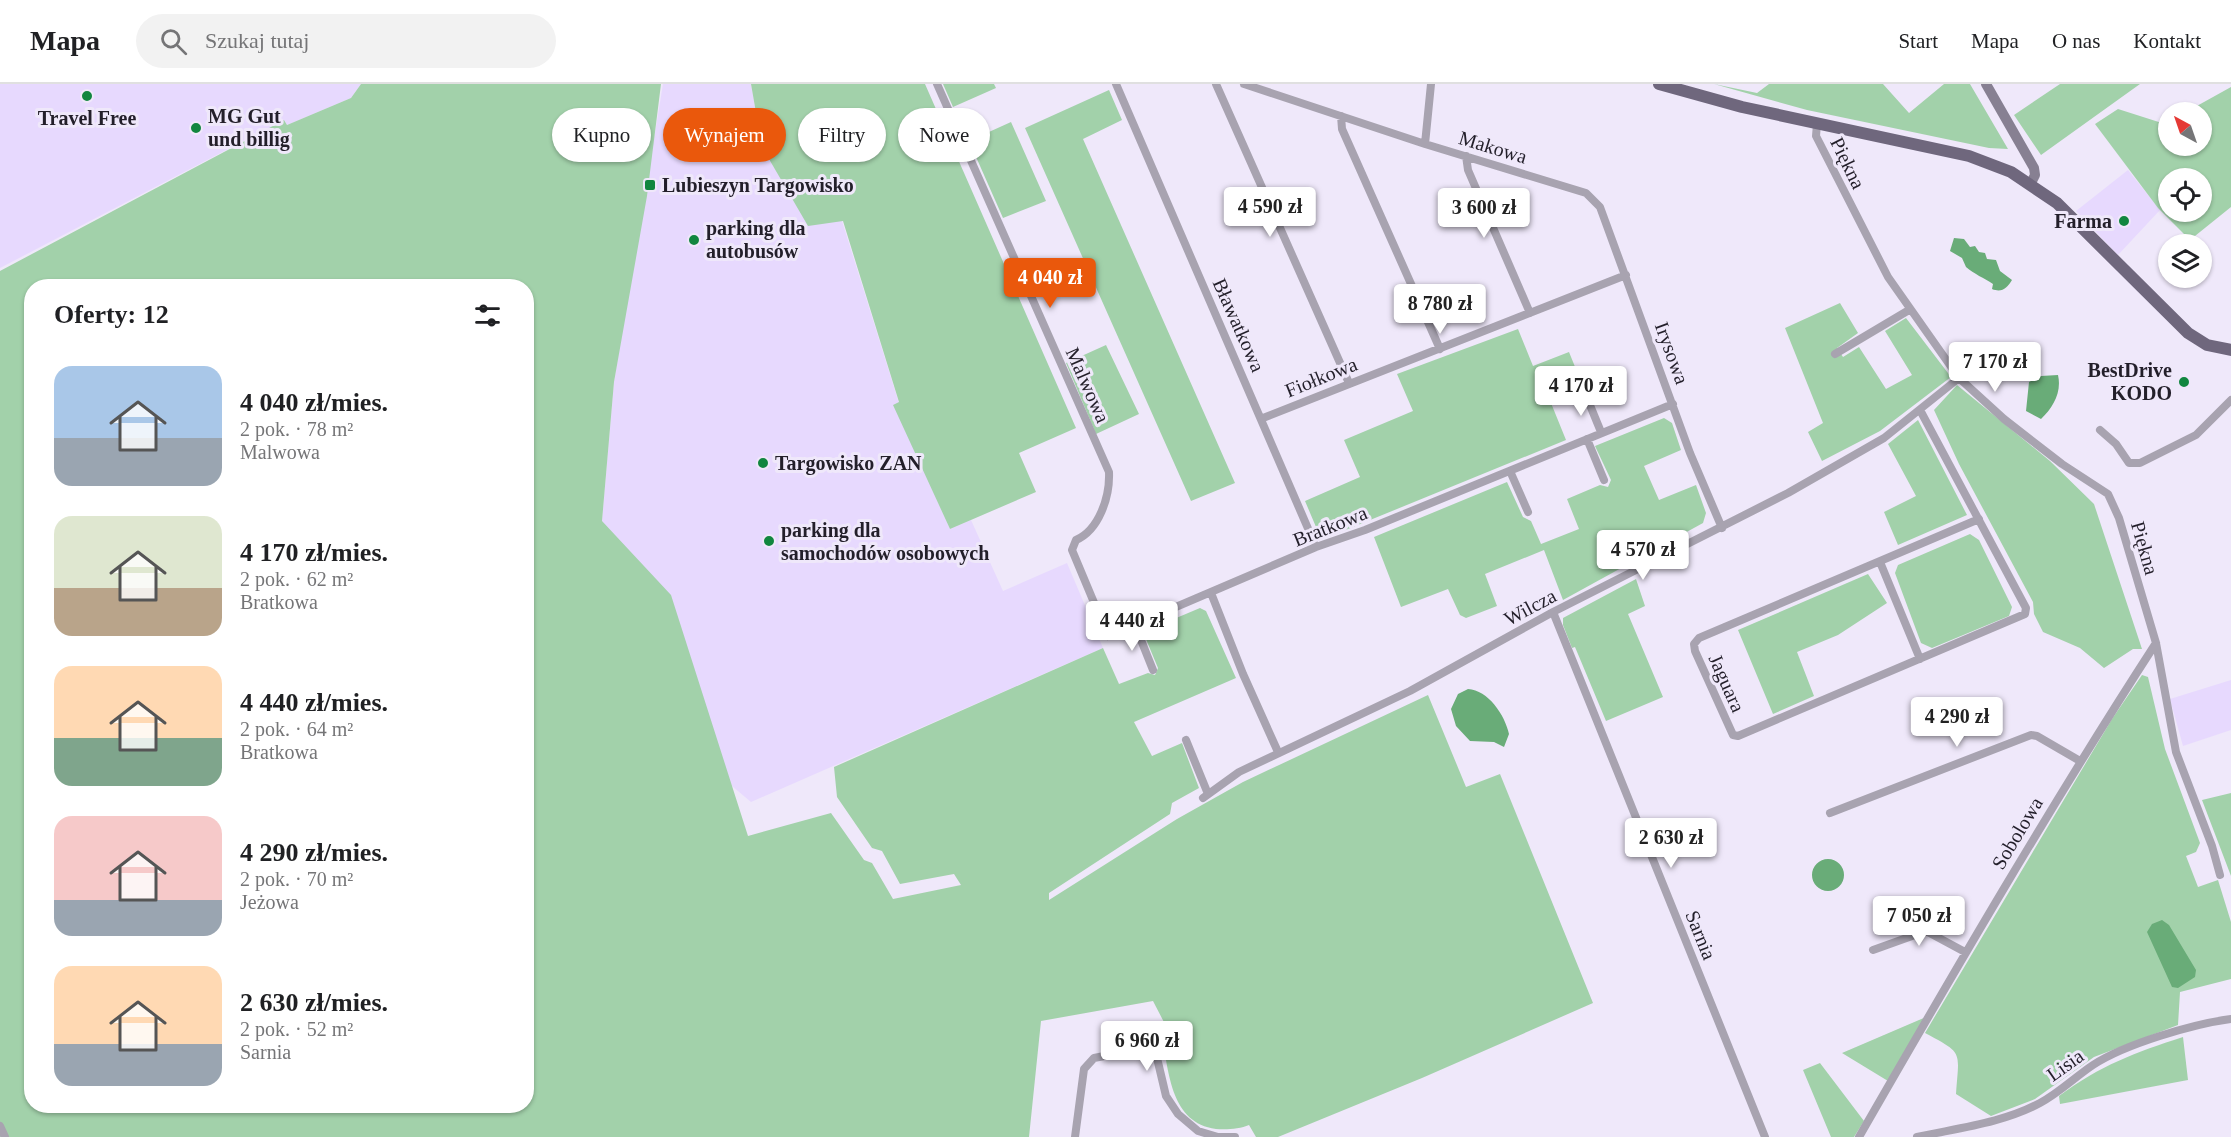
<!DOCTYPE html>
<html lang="pl">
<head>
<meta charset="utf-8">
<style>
	:root { --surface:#fff; --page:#f2f2f2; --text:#202124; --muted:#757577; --line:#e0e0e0; --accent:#ea580c }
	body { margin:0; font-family:"Times New Roman",serif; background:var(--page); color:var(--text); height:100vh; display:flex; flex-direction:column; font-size:22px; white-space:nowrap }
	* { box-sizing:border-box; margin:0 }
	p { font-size:20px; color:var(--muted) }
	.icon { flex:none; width:33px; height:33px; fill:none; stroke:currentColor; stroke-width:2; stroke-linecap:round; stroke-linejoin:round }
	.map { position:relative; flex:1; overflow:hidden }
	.side { position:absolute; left:24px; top:195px; width:510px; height:834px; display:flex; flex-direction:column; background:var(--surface); border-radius:24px; box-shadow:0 2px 4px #0004 }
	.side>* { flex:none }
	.guide { position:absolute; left:552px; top:24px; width:570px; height:54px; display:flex; gap:12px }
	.needle { width:39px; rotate:320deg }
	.fabs { position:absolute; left:2158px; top:18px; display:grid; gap:12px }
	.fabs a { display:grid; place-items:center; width:54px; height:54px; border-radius:50%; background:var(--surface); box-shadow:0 2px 4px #0004; font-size:30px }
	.price { position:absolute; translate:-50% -51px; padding:0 14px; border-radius:6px; background:#fff; color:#222; font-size:20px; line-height:39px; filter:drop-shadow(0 2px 3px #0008) }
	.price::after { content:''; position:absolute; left:50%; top:36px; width:18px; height:14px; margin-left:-9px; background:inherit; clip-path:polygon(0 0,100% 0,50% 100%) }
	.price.on { background:var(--accent); color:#fff }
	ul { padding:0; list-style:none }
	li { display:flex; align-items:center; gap:18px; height:150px; padding:0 30px }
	li span { display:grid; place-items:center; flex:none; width:168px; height:120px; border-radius:18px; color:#555 }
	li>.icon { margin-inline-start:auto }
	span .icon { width:72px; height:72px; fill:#fffc; stroke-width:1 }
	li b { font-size:26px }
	h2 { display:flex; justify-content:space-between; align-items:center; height:72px; padding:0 30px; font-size:26px }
	.tag { padding:0 21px; border-radius:27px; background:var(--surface); box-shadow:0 2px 4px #0004; font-size:21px; line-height:54px }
	.tag.on { background:var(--accent); color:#fff }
	header { display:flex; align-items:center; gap:36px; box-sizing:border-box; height:84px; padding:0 30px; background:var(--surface); border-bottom:2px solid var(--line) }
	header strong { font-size:28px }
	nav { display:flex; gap:33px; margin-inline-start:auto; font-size:21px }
	.search { width:420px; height:54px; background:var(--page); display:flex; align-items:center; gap:15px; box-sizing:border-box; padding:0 21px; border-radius:33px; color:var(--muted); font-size:22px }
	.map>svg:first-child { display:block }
	.built { fill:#e7d9fe }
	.green { fill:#a2d1aa; fill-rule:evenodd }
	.water { fill:#69ac78 }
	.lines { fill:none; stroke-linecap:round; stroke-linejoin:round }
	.street { stroke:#a8a3b0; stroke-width:8 }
	.secondary { stroke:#878092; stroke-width:10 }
	.primary { stroke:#6f677d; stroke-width:12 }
	.poi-dot { fill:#11863f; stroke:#efe8fa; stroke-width:2 }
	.labels { text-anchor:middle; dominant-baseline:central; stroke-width:6; stroke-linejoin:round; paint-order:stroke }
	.poi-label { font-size:20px; font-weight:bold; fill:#231f2a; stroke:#efe8fa; text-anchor:start }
	.street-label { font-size:20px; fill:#231f2a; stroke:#efe8fa }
</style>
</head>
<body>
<header>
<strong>Mapa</strong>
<div class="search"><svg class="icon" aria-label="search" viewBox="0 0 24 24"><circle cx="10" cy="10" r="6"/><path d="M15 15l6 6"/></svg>Szukaj tutaj</div>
<nav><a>Start</a><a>Mapa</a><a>O nas</a><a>Kontakt</a></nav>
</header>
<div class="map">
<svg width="2231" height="1053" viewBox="0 0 2231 1053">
	<rect width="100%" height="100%" fill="#efe8fa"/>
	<path class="built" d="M0 0H361L351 14 287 41 284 36 0 184Z
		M663 0H751L762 63 842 137 899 319 894 321 950 445 971 436 1003 507 1067 479 1103 564 751 718 732 702 602 437 614 298Z
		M2128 86 2160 126 2118 171 2076 127Z
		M2231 596V646L2183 662 2170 615Z"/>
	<path class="green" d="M361 0H661L647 112 614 298 602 437 671 511 748 752 831 729 864 776 872 779 893 815 961 801 954 790 900 800 882 767 872 764 837 713 834 683 1103 564 1119 600 1148 589 1155 591 1158 584 1143 548 1200 524 1206 527 1236 594 1134 638 1152 672 1182 659 1199 704 1172 719 1170 730 1049 809V816L1177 735 1243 698 1428 611 1466 703 1500 690 1593 919 1422 994 1278 1053H1256L1249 1041C1240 1045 1226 1046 1216 1045 1171 1039 1169 989 1162 953L1167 944 1153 917 1041 937 1029 1053H0V187L284 36 287 41 351 14ZM32 202H526V1022H32Z
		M751 0H925L1076 344 1019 369 1036 408 950 445 893 321 899 318 843 137 808 142 762 63Z
		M943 0H994L996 4 953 23Z
		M1714 0 1757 9 1769 0H1883L1909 29 1944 0H1970L2008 65 1989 64 1807 26Z
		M2060 0H2140L2041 71 2014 31Z
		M2231 3V123L2190 156 2158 124 2095 40 2118 25 2165 40 2169 38V62H2202V28H2186ZM2169 94H2202V128H2169Z
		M1109 6 1122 36 1083 55 1235 399 1191 417 1025 44Z
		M1011 38 1046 117 1003 134 969 57Z
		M1840 219 1858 249 1837 264 1843 273 1859 263 1886 305 1912 291 1885 247 1906 234 1951 293 1880 347 1822 377 1808 348 1823 339 1785 244Z
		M1518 245 1533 282 1569 268 1584 305 1551 319 1566 356 1326 454 1319 450 1305 417 1360 393 1344 356 1413 327 1397 290Z
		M1106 261 1139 330 1096 350 1066 279Z
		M1957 301 2050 377 2094 420 2142 565H2133L2104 584 2080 564 2043 548 2034 530 2033 518 1959 380 1934 326Z
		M1664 334 1672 339 1681 366 1644 382 1659 416 1696 401 1706 429 1703 439 1563 516 1544 466 1485 490 1497 522 1466 534 1460 531 1448 505 1401 523 1374 453 1507 398 1523 433 1531 437 1541 460 1579 445 1567 415 1600 401 1608 403 1611 396 1595 362Z
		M1918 336 1967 431 1898 461 1884 428 1916 412 1888 360Z
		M1970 450 1979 456 2012 523 2009 532 1932 564 1921 559 1895 489 1898 481Z
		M1868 490 1887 519 1838 551 1797 568 1814 612 1773 630 1738 546Z
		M1636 495 1645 522 1628 530 1663 613 1606 637 1575 563 1572 564 1563 541V534Z
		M2142 591 2148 593 2165 665 2200 759 2196 768 2186 772 2198 803 2218 796 2231 838V895L2180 908 2178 941 2094 973 2035 1015 1991 1032 1956 1010C1959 966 1964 970 1925 949L2112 635Z
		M2231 709V792L2202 716Z
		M1926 933 1888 997 1842 969Z
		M2183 953 2188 996 2060 1020 2059 1012C2101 981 2134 969 2183 953Z
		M1820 979 1864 1037 1854 1053H1831L1803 986Z"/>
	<path class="water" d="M1954 154 1964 155 1970 163 1975 162 1979 168 1985 169 1987 175 1996 176 2000 187 2012 196C2007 204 2002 209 1992 205L1993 200C1984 194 1974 190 1966 183L1962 174 1950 167Z
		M2058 291C2062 308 2053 324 2041 335L2026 327 2029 298 2041 292Z
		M1468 605C1488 606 1505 631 1509 650L1504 663 1494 658 1470 657 1456 642 1451 625 1458 610Z
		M1812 791a16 16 0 1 1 32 0a16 16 0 1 1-32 0Z
		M2162 836 2169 841 2196 886 2195 893 2178 904 2172 903 2147 848 2152 840Z"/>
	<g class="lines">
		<path class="street" d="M937 0 1109 388C1110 413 1099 446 1076 456L1072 466 1108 552 1316 463 1365 446 1673 320
			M1116 0 1316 463
			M1216 0 1349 299
			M1244 0 1425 60
			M1431 0 1425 60 1586 109 1600 123 1690 369 1722 444
			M1341 32 1342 45 1440 265
			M1817 40 1816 52 1888 193 1959 294 2004 335 2062 380 2108 410 2119 434 2156 559 2176 668 2212 762 2220 791
			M1466 72 1468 86 1530 229
			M1835 270 1909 226
			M1585 309 1601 348
			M1920 326 2026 524 2025 530 1738 652 1733 651 1695 567 1694 560 1699 554 1979 435
			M1263 334 1626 191
			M2100 346 2116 360 2129 379H2140L2196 351 2231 316
			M1587 355 1604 396
			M1510 387 1528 428
			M1880 478 1920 575
			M1211 509 1243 590 1278 668
			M1553 528 1765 1053
			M1135 541 1153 586
			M1186 656 1208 710
			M1203 714 1239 688 1410 607 1553 528 1788 409 1884 354 1959 294
			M1830 729 2031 651 2037 652 2080 677
			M1873 866 1926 847 1965 868
			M0 1042 5 1053
			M1075 1053 1084 985 1094 974 1145 964 1157 974 1166 1012 1178 1030 1198 1047 1218 1053H1235
			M1859 1053C1955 886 2051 721 2156 559
			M1917 1053C1958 1044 2003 1039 2040 1019 2059 1009 2075 993 2093 981 2125 960 2193 940 2231 935"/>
		<path class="secondary" d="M1986 0 2034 84 2035 91 2031 99"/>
		<path class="primary" d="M1659 0 1742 23 1969 72 2011 88 2057 119 2188 249 2207 261 2231 266"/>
	</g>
	<g class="poi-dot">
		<circle cx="87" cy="12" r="6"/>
		<circle cx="196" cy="44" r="6"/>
		<rect x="644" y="95" width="12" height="12" rx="3"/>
		<circle cx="2124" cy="137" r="6"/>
		<circle cx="694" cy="156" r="6"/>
		<circle cx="2184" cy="298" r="6"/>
		<circle cx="763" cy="379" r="6"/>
		<circle cx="769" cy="457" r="6"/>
	</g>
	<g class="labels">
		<g class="poi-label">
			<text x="208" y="32">MG Gut<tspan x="208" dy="23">und billig</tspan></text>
			<text x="87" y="34" text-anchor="middle">Travel Free</text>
			<text x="662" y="101">Lubieszyn Targowisko</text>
			<text x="2112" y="137" text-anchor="end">Farma</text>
			<text x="706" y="144">parking dla<tspan x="706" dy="23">autobusów</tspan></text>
			<text x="2172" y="286" text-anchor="end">BestDrive<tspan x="2172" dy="23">KODO</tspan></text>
			<text x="775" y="379">Targowisko ZAN</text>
			<text x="781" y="446">parking dla<tspan x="781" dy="23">samochodów osobowych</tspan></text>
		</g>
		<g class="street-label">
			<text transform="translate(1493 63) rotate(17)">Makowa</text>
			<text transform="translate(1848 79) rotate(64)">Piękna</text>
			<text transform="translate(1239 241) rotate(66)">Bławatkowa</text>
			<text transform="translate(1672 269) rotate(70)">Irysowa</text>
			<text transform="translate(1321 293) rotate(-22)">Fiołkowa</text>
			<text transform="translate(1088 301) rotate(66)">Malwowa</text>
			<text transform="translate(1330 442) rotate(-22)">Bratkowa</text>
			<text transform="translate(2145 464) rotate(74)">Piękna</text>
			<text transform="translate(1530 523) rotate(-28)">Wilcza</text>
			<text transform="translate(1727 599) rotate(66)">Jaguara</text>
			<text transform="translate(2017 749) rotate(-59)">Sobolowa</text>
			<text transform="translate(1701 851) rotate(68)">Sarnia</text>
			<text transform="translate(2065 981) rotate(-35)">Lisia</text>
		</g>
	</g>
</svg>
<div class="fabs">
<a><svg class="needle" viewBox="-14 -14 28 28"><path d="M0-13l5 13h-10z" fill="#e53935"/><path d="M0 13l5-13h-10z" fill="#757577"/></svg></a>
<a><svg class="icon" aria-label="locate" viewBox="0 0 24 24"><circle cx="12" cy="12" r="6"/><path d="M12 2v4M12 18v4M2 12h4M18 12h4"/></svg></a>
<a><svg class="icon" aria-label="layers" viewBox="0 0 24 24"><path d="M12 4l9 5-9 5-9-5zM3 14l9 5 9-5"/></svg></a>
</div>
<b class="price" style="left:1270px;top:154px">4 590 zł</b>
<b class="price" style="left:1484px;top:155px">3 600 zł</b>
<b class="price on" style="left:1050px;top:225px">4 040 zł</b>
<b class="price" style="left:1440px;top:251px">8 780 zł</b>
<b class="price" style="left:1995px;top:309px">7 170 zł</b>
<b class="price" style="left:1581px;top:333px">4 170 zł</b>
<b class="price" style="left:1643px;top:497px">4 570 zł</b>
<b class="price" style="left:1132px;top:568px">4 440 zł</b>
<b class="price" style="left:1957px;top:664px">4 290 zł</b>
<b class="price" style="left:1671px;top:785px">2 630 zł</b>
<b class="price" style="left:1919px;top:863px">7 050 zł</b>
<b class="price" style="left:1147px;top:988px">6 960 zł</b>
<div class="guide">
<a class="tag">Kupno</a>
<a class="tag on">Wynajem</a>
<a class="tag">Filtry</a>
<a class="tag">Nowe</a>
</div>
<section class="side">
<h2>Oferty: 12<svg class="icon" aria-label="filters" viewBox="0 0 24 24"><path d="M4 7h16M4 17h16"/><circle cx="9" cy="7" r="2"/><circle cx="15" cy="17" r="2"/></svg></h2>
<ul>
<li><span style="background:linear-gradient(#a9c7e8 60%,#9aa5b1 0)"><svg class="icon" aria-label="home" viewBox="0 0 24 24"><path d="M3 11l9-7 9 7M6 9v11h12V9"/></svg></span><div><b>4 040 zł/mies.</b><p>2 pok. · 78 m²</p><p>Malwowa</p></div></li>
<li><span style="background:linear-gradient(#dfe7d0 60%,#b9a48a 0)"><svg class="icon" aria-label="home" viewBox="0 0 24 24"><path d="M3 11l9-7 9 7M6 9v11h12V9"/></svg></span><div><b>4 170 zł/mies.</b><p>2 pok. · 62 m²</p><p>Bratkowa</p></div></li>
<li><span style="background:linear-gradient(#ffd9b3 60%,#7fa58c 0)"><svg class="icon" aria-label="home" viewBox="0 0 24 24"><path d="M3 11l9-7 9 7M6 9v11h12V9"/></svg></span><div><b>4 440 zł/mies.</b><p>2 pok. · 64 m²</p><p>Bratkowa</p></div></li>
<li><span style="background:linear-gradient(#f6c9c9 70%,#9aa5b1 0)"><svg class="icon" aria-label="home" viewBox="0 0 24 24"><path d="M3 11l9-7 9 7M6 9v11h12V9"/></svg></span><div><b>4 290 zł/mies.</b><p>2 pok. · 70 m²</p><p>Jeżowa</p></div></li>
<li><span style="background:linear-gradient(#ffd9b3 65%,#9aa5b1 0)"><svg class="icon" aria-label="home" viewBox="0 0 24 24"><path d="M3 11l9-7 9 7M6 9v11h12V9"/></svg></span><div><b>2 630 zł/mies.</b><p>2 pok. · 52 m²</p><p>Sarnia</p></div></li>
</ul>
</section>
</div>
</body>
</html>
